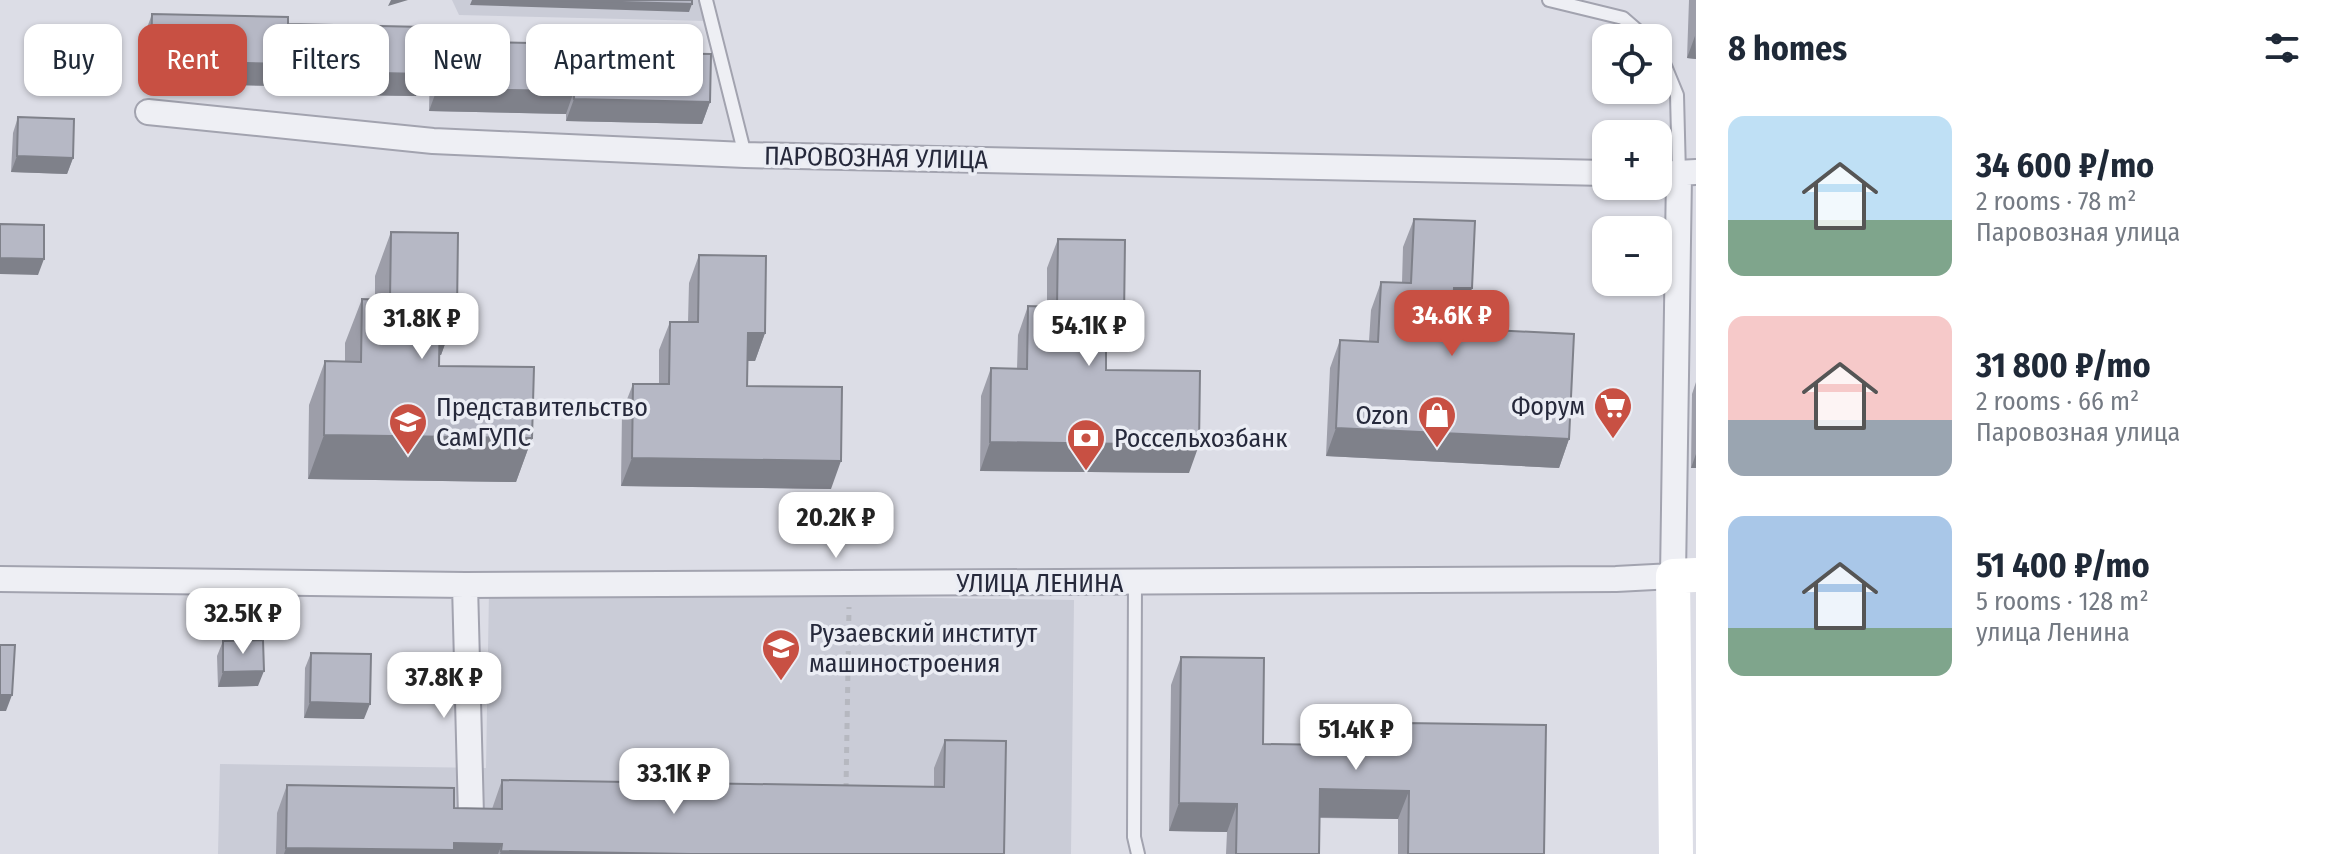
<!DOCTYPE html>
<html lang="en">
<head>
<meta charset="utf-8">
<style>
	:root { --surface:#fff; --page:#f6f6f7; --text:#1f2937; --muted:#747a83; --accent:#c85043 }
	body { margin:0; font-family:"Fira Sans Condensed",sans-serif; background:var(--page); color:var(--text); height:100vh; display:flex; flex-direction:column; font-size:30px; white-space:nowrap }
	* { box-sizing:border-box; margin:0 }
	p { font-size:26px; color:var(--muted) }
	.icon { flex:none; width:44px; height:44px; fill:none; stroke:currentColor; stroke-width:2; stroke-linecap:round; stroke-linejoin:round }
	.map { position:relative; flex:1; overflow:hidden }
	.details { display:flex; flex-direction:column; background:var(--surface); width:640px }
	.details>* { flex:none }
	.top-card { position:absolute; left:24px; top:24px; width:760px; height:72px; display:flex; gap:16px }
	.tools { position:absolute; left:1592px; top:24px; display:grid; gap:16px }
	.tools a { display:grid; place-items:center; width:80px; height:80px; border-radius:16px; background:var(--surface); box-shadow:0 2px 6px #0004; font-size:40px }
	.price { position:absolute; translate:-50% -68px; padding:0 18px; border-radius:16px; background:#fff; color:#222; font-size:26px; line-height:52px; filter:drop-shadow(0 2px 4px #0008) }
	.price::after { content:''; position:absolute; left:50%; top:48px; width:24px; height:18px; margin-left:-12px; background:inherit; clip-path:polygon(0 0,100% 0,50% 100%) }
	.price.selected { background:var(--accent); color:#fff }
	ul { padding:0; list-style:none }
	li { display:flex; align-items:center; gap:24px; height:200px; padding:0 32px }
	li span { display:grid; place-items:center; flex:none; width:224px; height:160px; border-radius:16px; color:#555 }
	li>.icon { margin-inline-start:auto }
	span .icon { width:96px; height:96px; fill:#fffc; stroke-width:1 }
	li b { font-size:34px }
	h2 { display:flex; justify-content:space-between; align-items:center; height:96px; padding:0 32px; font-size:34px }
	.tag { padding:0 28px; border-radius:16px; background:var(--surface); box-shadow:0 2px 6px #0004; font-size:28px; line-height:72px }
	.tag.selected { background:var(--accent); color:#fff }
	main { display:flex; flex:1; min-height:0 }
	.map>svg:first-child { display:block }
	.built { fill:#caccd7 }
	.lines { fill:none; stroke-linecap:round; stroke-linejoin:round }
	.lane-casing { stroke:#a2a3af; stroke-width:16 }
	.street-casing { stroke:#a2a3af; stroke-width:28 }
	.path { stroke:#b6b8c0; stroke-width:5; stroke-dasharray:6 6; stroke-linecap:butt }
	.lane { stroke:#eeeff4; stroke-width:12 }
	.street { stroke:#eeeff4; stroke-width:24 }
	.secondary { stroke:#fff; stroke-width:34 }
	.wall { fill:#9d9ea9 }
	.shaded-wall { fill:#7f818a }
	.building { fill:#b6b8c5; stroke:#7f818a; stroke-width:2 }
	.labels { text-anchor:middle; dominant-baseline:central; stroke-width:7; stroke-linejoin:round; paint-order:stroke }
	.street-label { font-size:26px; fill:#26293b; stroke:#ebedf4 }
	.poi-label { font-size:26px; fill:#26293b; stroke:#ebedf4; text-anchor:start }
</style>
</head>
<body>
<main>
<div class="map">
<svg width="1696" height="854" viewBox="0 0 1696 854">
	<rect width="100%" height="100%" fill="#dcdde6"/>
	<path class="built" d="M452 0H708L707 21 459 15Z
		M489 591 1074 600 1071 854H218L220 764 486 768Z"/>
	<g class="lines">
		<defs>
			<path id="lane" d="M706 0 745 155
				M1549 0 1623 18 1646 38
				M1658 49 1677 95 1679 175
				M1135 582 1134 837 1138 854"/>
			<path id="street" d="M148 112 433 141 745 155 1606 173
				M1658 174 1696 172
				M0 579 465 585 1616 579 1673 576 1679 175
				M465 585 472 854"/>
		</defs>
		<use href="#lane" class="lane-casing"/>
		<use href="#street" class="street-casing"/>
		<path class="path" d="M846 789 849 607"/>
		<use href="#lane" class="lane"/>
		<use href="#street" class="street"/>
		<path class="secondary" d="M1676 854 1673 576 1696 575"/>
	</g>
	<path class="wall" d="M1689 0H1696V59L1687 58Z
		M152 14 288 24 416 96 279 94 280 86 143 83 144 36Z
		M438 41 574 52 710 102 702 124 566 121V114L429 111 430 64Z
		M18 117 73 158 67 174 11 172 13 133Z
		M1414 219 1472 288 1462 317 1453 316 1452 328 1569 439 1559 468 1326 456 1330 368 1340 340 1369 341 1371 310 1381 282 1402 283 1403 247Z
		M391 232 457 311 441 355H439V366L532 438 516 482 308 479 309 405 325 361H345V343L362 299 375 300V276Z
		M1058 239 1124 318 1114 346H1106V370L1189 473 980 471 981 396 991 368 1017 369 1018 335 1028 306 1047 307V268Z
		M699 255 765 333 755 361H747V386L831 489 621 486 622 412 633 384H659V350L670 322H688L689 283Z
		M1696 382V468H1691L1692 394Z
		M223 641 258 686 218 687 217 656Z
		M311 653 364 719 304 718 305 668Z
		M1181 657 1263 744 1397 746 1405 723 1544 854H1398V819L1320 818 1319 854H1226L1227 832 1169 831 1171 685Z
		M945 740 1004 854H276L277 813 287 785 454 808 492 809 502 780 934 787V768Z"/>
	<path class="shaded-wall" d="M391 0H408L388 6Z
		M472 0H553L692 4 689 12 470 5Z
		M1695 36 1696 59 1687 58Z
		M151 61 288 64 280 86 143 83Z
		M288 71 424 74 416 96 279 94Z
		M437 89 574 91 566 114 429 111Z
		M574 99 710 102 702 124 566 121Z
		M17 156 73 158 67 174 11 172Z
		M0 258 44 259 38 275 0 274Z
		M1454 288H1472L1462 317 1444 316Z
		M440 310 457 311 441 355 424 354Z
		M1106 318H1124L1114 346H1096Z
		M748 333H765L755 361H738Z
		M1336 428 1569 439 1559 468 1326 456Z
		M324 435 532 438 516 482 308 479Z
		M990 442 1199 445 1189 473 980 471Z
		M1696 454V468H1691Z
		M632 458 841 461 831 489 621 486Z
		M264 671 258 686 218 687 223 672Z
		M0 695H12L6 711H0Z
		M310 702 370 704 364 719 304 718Z
		M1320 789 1409 791 1398 819 1310 817Z
		M1179 803 1237 804 1227 832 1169 831Z
		M454 843 502 844 498 854H284L286 848Z
		M501 851 691 854H500Z"/>
	<path class="building" d="M553 0H692V4Z
		M152 14 288 17V24L425 27 424 74 288 71V64L151 61Z
		M438 41 574 44V52L711 54 710 102 574 99V91L437 89Z
		M18 117 74 119 73 158 17 156Z
		M1414 219 1475 221 1472 288H1454L1452 328 1574 334 1569 439 1336 428 1340 340 1378 342 1381 282 1411 283Z
		M0 224 44 225V259L0 258Z
		M391 232 458 233 457 311 440 310 439 366 534 367 532 438 324 435 325 361 361 362 362 299 390 300Z
		M1058 239 1125 240 1124 318H1106V370L1200 371 1199 445 990 442 991 368 1027 369 1028 306 1057 307Z
		M699 255 766 256 765 333H748L747 386 842 387 841 461 632 458 633 384H669L670 322H698Z
		M263 640 264 671 223 672V641Z
		M0 645H15L12 695H0Z
		M311 653 371 654 370 704 310 702Z
		M1181 657 1264 658 1263 744 1404 746 1405 723 1546 725 1544 854H1408L1409 791 1320 789 1319 854H1236L1237 804 1179 803Z
		M945 740 1006 741 1004 854H691L501 851 502 844 454 843V850L286 848 287 785 454 788V808L502 809V780L944 787Z"/>
	<defs>
		<symbol id="supermarket-pin" viewBox="-11 -11 22 30"><path d="M0 17L-7.5 6A9.5 9.5 0 1 1 7.5 6Z" fill="#c85043" stroke="#ebedf4"/><path d="M-6-5.5h2.5l.6 2H6L4.5 2H-2.5L-4.4-4H-6ZM-1.5 3.2a1.3 1.3 0 1 0 .1 0ZM3 3.2a1.3 1.3 0 1 0 .1 0Z" fill="#fff"/></symbol>
		<symbol id="shop-pin" viewBox="-11 -11 22 30"><path d="M0 17L-7.5 6A9.5 9.5 0 1 1 7.5 6Z" fill="#c85043" stroke="#ebedf4"/><path d="M-5-2.5h2.3a2.7 3.5 0 0 1 5.4 0H5L5.5 6h-11ZM-1.5-2.5h3a1.5 2.3 0 0 0-3 0Z" fill="#fff"/></symbol>
		<symbol id="university-pin" viewBox="-11 -11 22 30"><path d="M0 17L-7.5 6A9.5 9.5 0 1 1 7.5 6Z" fill="#c85043" stroke="#ebedf4"/><path d="M0-5L7-2L0 1L-7-2ZM-4 1L0 2.5L4 1V4Q0 6-4 4Z" fill="#fff"/></symbol>
		<symbol id="bank-pin" viewBox="-11 -11 22 30"><path d="M0 17L-7.5 6A9.5 9.5 0 1 1 7.5 6Z" fill="#c85043" stroke="#ebedf4"/><path d="M-6-4H6V4H-6ZM0-2.3a2.3 2.3 0 1 0 0 4.6a2.3 2.3 0 1 0 0-4.6Z" fill="#fff"/></symbol>
	</defs>
	<g fill-rule="evenodd">
		<use href="#supermarket-pin" x="1591" y="384" width="44" height="60"/>
		<use href="#shop-pin" x="1415" y="393" width="44" height="60"/>
		<use href="#university-pin" x="386" y="400" width="44" height="60"/>
		<use href="#bank-pin" x="1064" y="416" width="44" height="60"/>
		<use href="#university-pin" x="759" y="626" width="44" height="60"/>
	</g>
	<g class="labels">
		<g class="street-label">
			<text transform="translate(876 158) rotate(1)">ПАРОВОЗНАЯ УЛИЦА</text>
			<text x="1040" y="583">УЛИЦА ЛЕНИНА</text>
		</g>
		<g class="poi-label">
			<text x="1585" y="406" text-anchor="end">Форум</text>
			<text x="436" y="407">Представительство<tspan x="436" dy="30">СамГУПС</tspan></text>
			<text x="1409" y="415" text-anchor="end">Ozon</text>
			<text x="1114" y="438">Россельхозбанк</text>
			<text x="809" y="633">Рузаевский институт<tspan x="809" dy="30">машиностроения</tspan></text>
		</g>
	</g>
</svg>
<div class="tools">
<a><svg class="icon" aria-label="locate" viewBox="0 0 24 24"><circle cx="12" cy="12" r="6"/><path d="M12 2v4M12 18v4M2 12h4M18 12h4"/></svg></a>
<a>+</a>
<a>−</a>
</div>
<b class="price selected" style="left:1452px;top:358px">34.6K ₽</b>
<b class="price" style="left:422px;top:361px">31.8K ₽</b>
<b class="price" style="left:1089px;top:368px">54.1K ₽</b>
<b class="price" style="left:836px;top:560px">20.2K ₽</b>
<b class="price" style="left:243px;top:656px">32.5K ₽</b>
<b class="price" style="left:444px;top:720px">37.8K ₽</b>
<b class="price" style="left:1356px;top:772px">51.4K ₽</b>
<b class="price" style="left:674px;top:816px">33.1K ₽</b>
<div class="top-card">
<a class="tag">Buy</a>
<a class="tag selected">Rent</a>
<a class="tag">Filters</a>
<a class="tag">New</a>
<a class="tag">Apartment</a>
</div>
</div>
<section class="details">
<h2>8 homes<svg class="icon" aria-label="filters" viewBox="0 0 24 24"><path d="M4 7h16M4 17h16"/><circle cx="9" cy="7" r="2"/><circle cx="15" cy="17" r="2"/></svg></h2>
<ul>
<li><span style="background:linear-gradient(#bfe0f5 65%,#7fa58c 0)"><svg class="icon" aria-label="home" viewBox="0 0 24 24"><path d="M3 11l9-7 9 7M6 9v11h12V9"/></svg></span><div><b>34 600 ₽/mo</b><p>2 rooms · 78 m²</p><p>Паровозная улица</p></div></li>
<li><span style="background:linear-gradient(#f6c9c9 65%,#9aa5b1 0)"><svg class="icon" aria-label="home" viewBox="0 0 24 24"><path d="M3 11l9-7 9 7M6 9v11h12V9"/></svg></span><div><b>31 800 ₽/mo</b><p>2 rooms · 66 m²</p><p>Паровозная улица</p></div></li>
<li><span style="background:linear-gradient(#a9c7e8 70%,#7fa58c 0)"><svg class="icon" aria-label="home" viewBox="0 0 24 24"><path d="M3 11l9-7 9 7M6 9v11h12V9"/></svg></span><div><b>51 400 ₽/mo</b><p>5 rooms · 128 m²</p><p>улица Ленина</p></div></li>
</ul>
</section>
</main>
</body>
</html>
